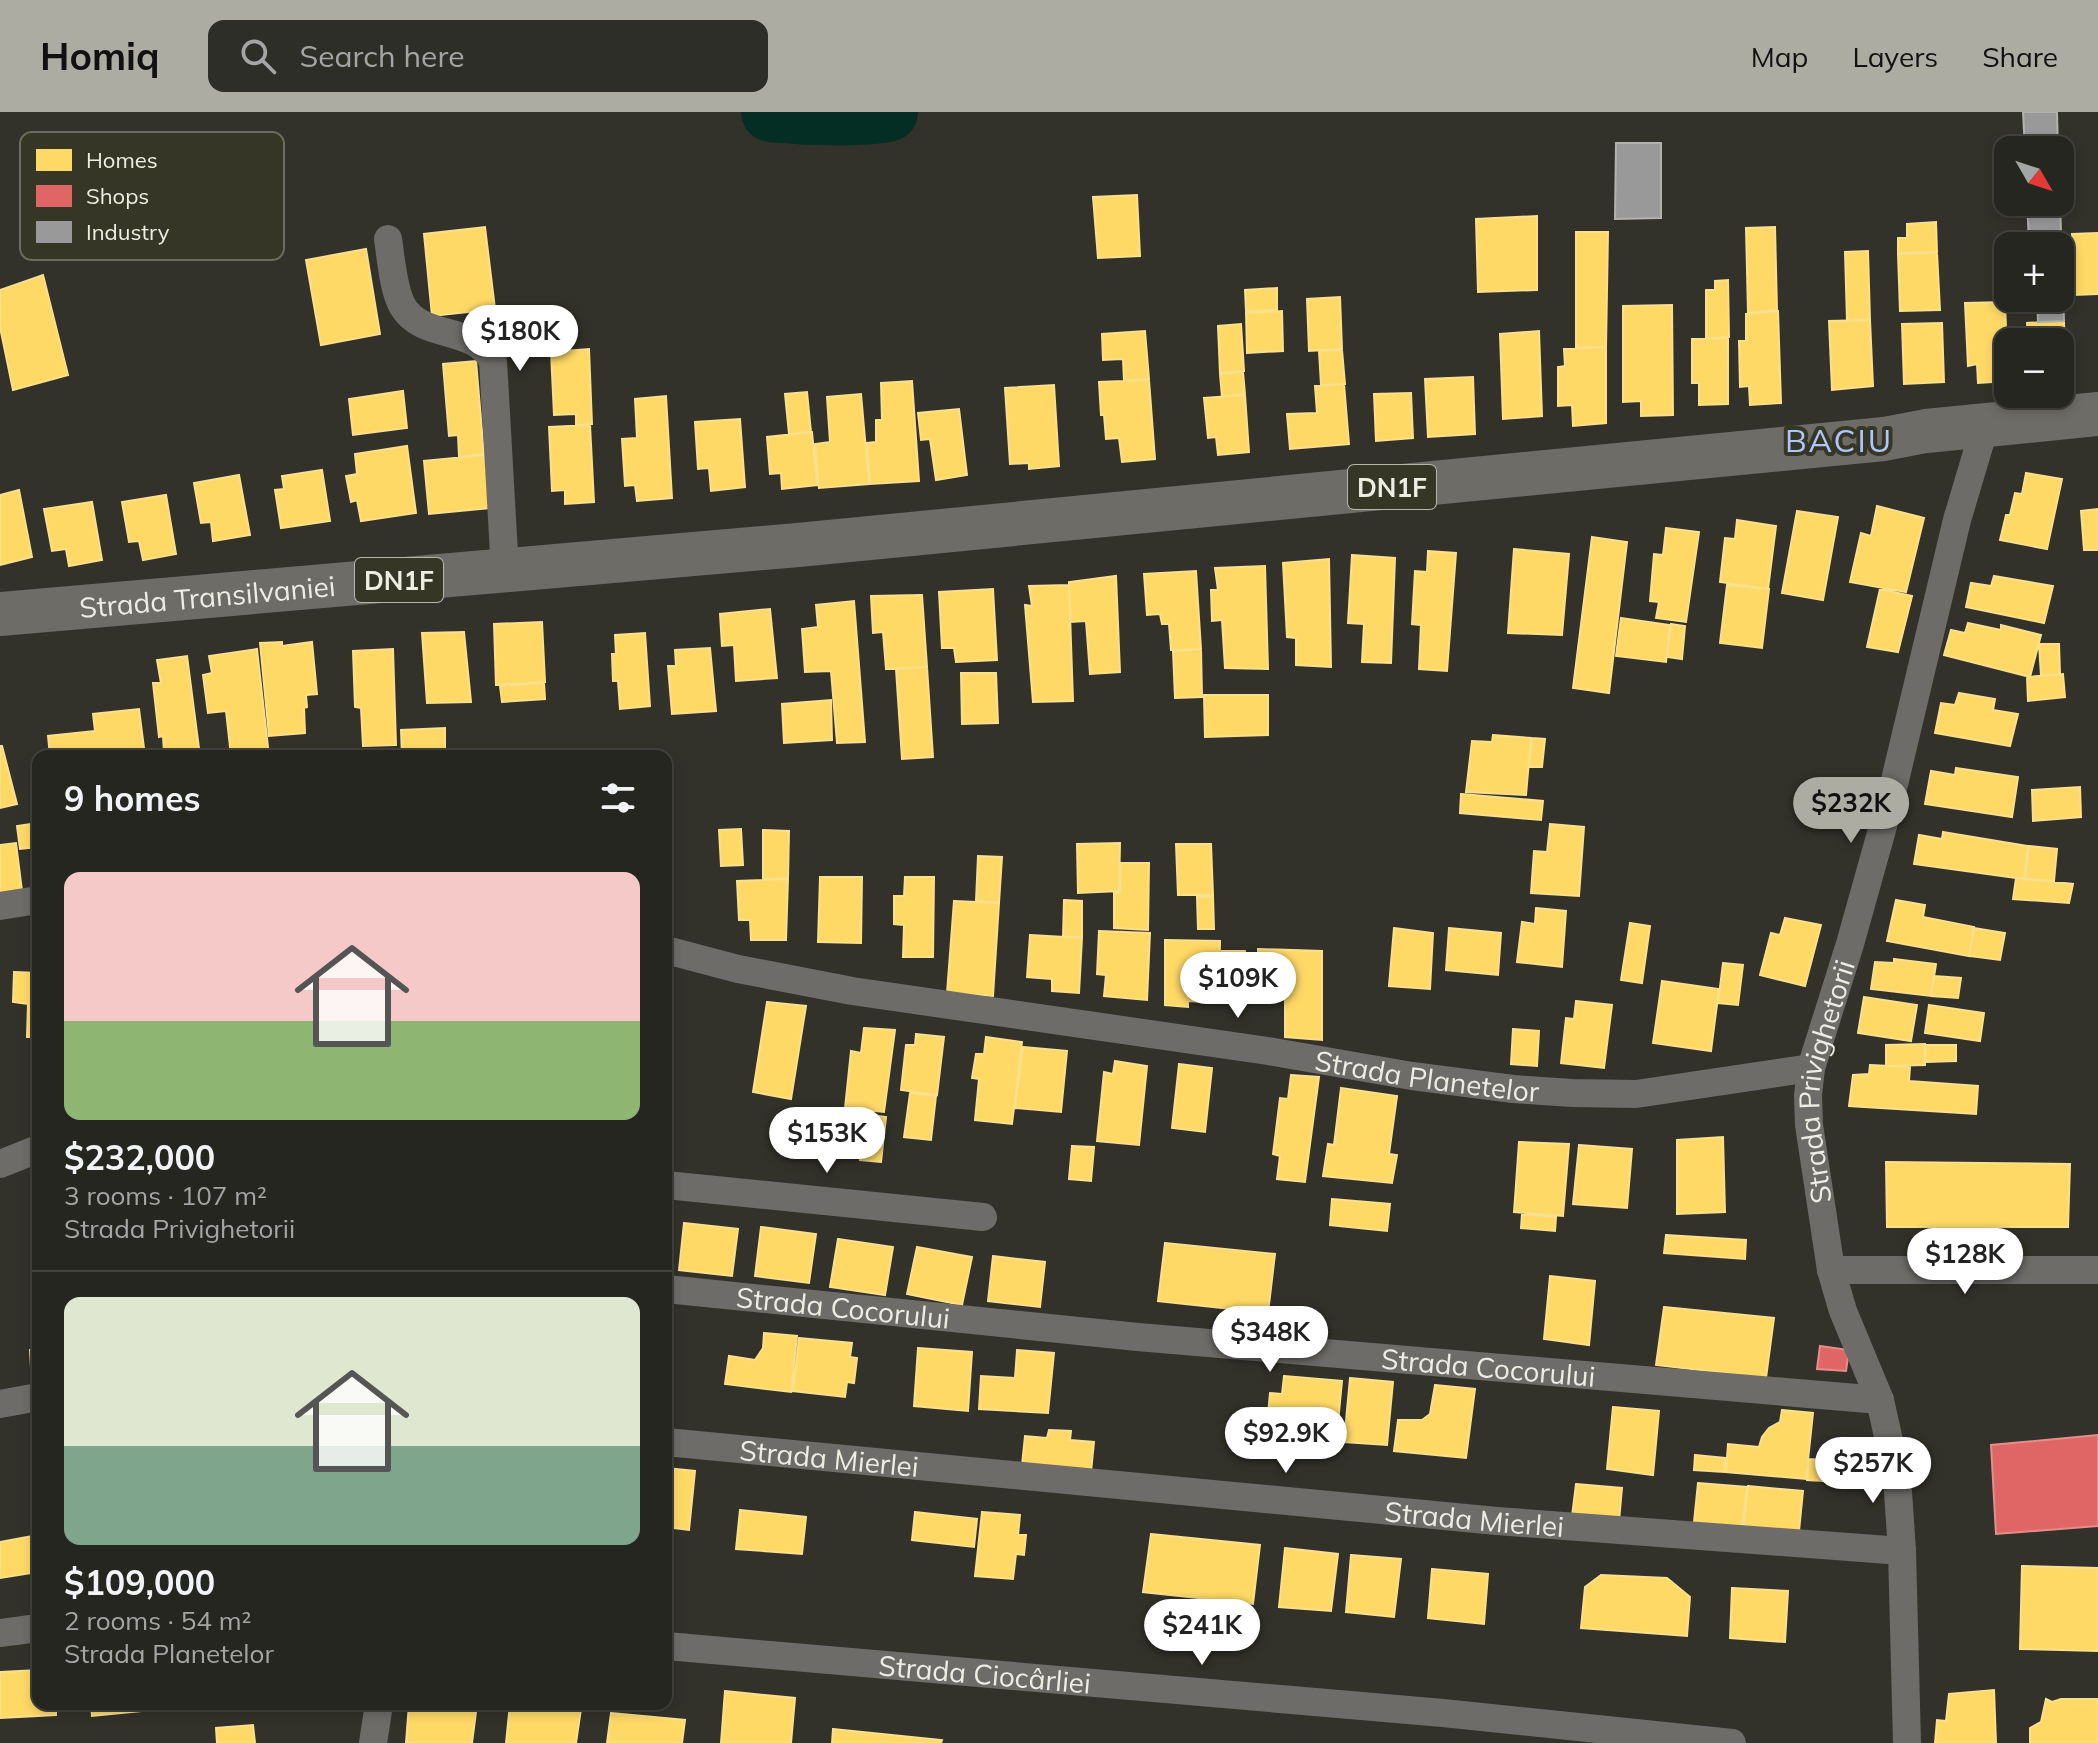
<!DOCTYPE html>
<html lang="en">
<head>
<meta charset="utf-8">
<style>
	:root { --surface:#262620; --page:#2e2e29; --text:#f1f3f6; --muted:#a4a5a5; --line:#42433e; --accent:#acaca2 }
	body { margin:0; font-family:Mulish,sans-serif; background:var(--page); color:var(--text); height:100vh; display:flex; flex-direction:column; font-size:30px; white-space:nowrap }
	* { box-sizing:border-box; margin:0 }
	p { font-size:26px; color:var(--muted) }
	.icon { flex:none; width:44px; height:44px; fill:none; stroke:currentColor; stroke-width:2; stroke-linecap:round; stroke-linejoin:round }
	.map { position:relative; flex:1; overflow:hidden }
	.sheet { position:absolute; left:32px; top:638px; width:640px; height:960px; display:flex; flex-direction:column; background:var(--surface); border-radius:16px; box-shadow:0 4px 12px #0003,0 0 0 2px var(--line) }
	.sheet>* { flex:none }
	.needle { width:52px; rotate:129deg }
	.tools { position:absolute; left:1994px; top:24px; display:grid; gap:16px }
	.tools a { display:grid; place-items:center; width:80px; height:80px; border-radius:16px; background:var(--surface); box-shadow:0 4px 12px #0003,0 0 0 2px var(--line); font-size:40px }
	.price { position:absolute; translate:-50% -68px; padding:0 18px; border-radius:28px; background:#fff; color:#222; font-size:26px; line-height:52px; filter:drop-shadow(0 2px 4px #0008) }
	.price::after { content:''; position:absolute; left:50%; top:48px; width:24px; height:18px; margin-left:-12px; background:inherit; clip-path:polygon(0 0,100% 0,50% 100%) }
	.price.on { background:var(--accent); color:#111 }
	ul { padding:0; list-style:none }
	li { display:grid; align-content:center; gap:16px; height:424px; padding:0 32px }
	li+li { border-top:2px solid var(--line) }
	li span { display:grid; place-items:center; height:248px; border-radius:16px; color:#555 }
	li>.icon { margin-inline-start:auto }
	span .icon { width:144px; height:144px; fill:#fffc; stroke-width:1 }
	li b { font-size:34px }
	h2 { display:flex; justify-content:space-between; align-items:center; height:96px; padding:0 32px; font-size:34px }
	header { display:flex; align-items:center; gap:48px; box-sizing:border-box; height:112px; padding:0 40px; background:var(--accent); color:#111 }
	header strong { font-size:38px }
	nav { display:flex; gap:44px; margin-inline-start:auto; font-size:28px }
	.search { width:560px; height:72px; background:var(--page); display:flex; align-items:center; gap:20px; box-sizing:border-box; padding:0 28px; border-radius:16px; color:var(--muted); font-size:30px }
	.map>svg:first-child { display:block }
	.homes { fill:#ffd966; stroke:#fadf8c; stroke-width:2 }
	.shops { fill:#e06666; stroke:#e48e8c; stroke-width:2 }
	.industry { fill:#999; stroke:#b2b2af; stroke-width:2 }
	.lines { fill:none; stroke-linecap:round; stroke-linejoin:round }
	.river { stroke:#042e23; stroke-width:60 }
	.minor { stroke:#6e6c69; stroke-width:28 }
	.primary { stroke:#6e6c66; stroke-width:44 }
	.labels { text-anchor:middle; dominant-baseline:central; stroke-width:8; stroke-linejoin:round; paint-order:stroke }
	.shield { fill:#363626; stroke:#b6b6aa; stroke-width:2 }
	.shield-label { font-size:26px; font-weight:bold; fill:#edede3 }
	.street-label { font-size:28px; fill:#edede3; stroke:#363626 }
	.quarter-label { font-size:32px; letter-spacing:2px; fill:#afc7fd; stroke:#363626 }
	.key { fill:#363626; stroke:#6d6d5f; stroke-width:2 }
	.key-label { font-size:22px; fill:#edede3 }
</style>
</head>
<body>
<header>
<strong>Homiq</strong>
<div class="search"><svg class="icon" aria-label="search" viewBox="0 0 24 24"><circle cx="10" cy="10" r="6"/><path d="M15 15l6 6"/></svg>Search here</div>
<nav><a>Map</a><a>Layers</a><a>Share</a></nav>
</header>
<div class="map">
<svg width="2098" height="1631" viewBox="0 0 2098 1631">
	<rect width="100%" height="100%" fill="#32322a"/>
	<path class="homes" d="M1137 83 1140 144 1098 146 1093 85Z
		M1537 104V178L1478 180 1476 107Z
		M1936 110 1937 140 1898 141V126H1907V112Z
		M485 115 495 197 432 204 424 122Z
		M1775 115 1777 198 1748 201 1746 116Z
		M1576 120H1608L1606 235 1576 236Z
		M2098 121V182L2074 183 2072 122Z
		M366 137 380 222 321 233 306 148Z
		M1868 139 1870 208 1847 209 1845 140Z
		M1937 141 1940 198 1900 199 1898 142Z
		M43 163 68 263 13 278 0 215V178Z
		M1728 168 1729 225 1706 226V178H1715V169Z
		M1277 176V198L1246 199 1245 178Z
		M1340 185 1342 237 1309 239 1307 187Z
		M2005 190 2008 269 1978 271 1977 252 1968 254 1965 191Z
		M1672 193 1673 303 1641 304V289L1623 290V194Z
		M1282 199 1283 239 1247 241 1246 201Z
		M1778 199 1781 291 1750 293 1749 274 1740 275 1739 229H1746V202Z
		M1870 208 1873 274 1832 278 1829 209Z
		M2064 209 2065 262H2060V230H2028L2027 211Z
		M1942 211 1944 270 1904 272 1902 212Z
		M1241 212 1244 259 1220 261 1218 214Z
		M1145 219 1149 267 1124 269 1123 247 1103 248 1102 222Z
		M1539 219 1542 304 1503 307 1500 222Z
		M1728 226V292L1699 293V271H1692V227Z
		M1606 235V311L1573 314 1572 293 1558 294V255L1565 254 1564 237Z
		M589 237 592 312 576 313V302L554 303 551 240Z
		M1342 238 1345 272 1321 273 1319 239Z
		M476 249 484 342 459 345 458 323 449 324 443 252Z
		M1243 260 1245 282 1222 285 1220 262Z
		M1473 265 1475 322 1428 325 1425 267Z
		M1149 268 1155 347 1122 350 1119 326 1106 327 1104 303H1101L1099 270Z
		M912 269 919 369 870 372 867 331 876 330V308H882L881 271Z
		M1344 272 1349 332 1290 337 1287 302 1317 301 1315 274Z
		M1054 273 1059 354 1029 357V351L1010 352 1005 276Z
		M403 279 407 316 353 323 349 287Z
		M807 280 811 320 789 322 785 282Z
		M1411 281 1413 326 1376 329 1374 282Z
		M861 282 869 372 819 376 815 332 830 330 827 285Z
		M1245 283 1249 340 1218 343 1216 325 1208 326 1204 286Z
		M666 284 672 386 637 389 635 373 625 374 622 327 637 326 635 287Z
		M959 297 967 363 936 368 930 327 921 328 918 301Z
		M740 307 745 375 711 379 709 356 698 357 695 310Z
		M590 313 594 390 565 392V378L552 379 549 315Z
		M812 320 817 373 782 377 781 361 770 362 767 325Z
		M407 334 416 401 361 409 357 388 351 390 346 364 357 362 355 342Z
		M485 343 490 396 429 402 424 349Z
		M322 358 330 409 281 416 275 378 284 377 282 364Z
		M2026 361 2062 367 2047 437 2000 428 2006 403H2010L2015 381 2022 382Z
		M239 363 250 423 213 429 211 410 201 411 194 371Z
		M19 378 32 445 0 453V383Z
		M166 383 176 442 143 448 139 429 129 430 122 390Z
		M92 390 102 448 69 454 66 437 52 439 44 397Z
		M1877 394 1924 406 1906 480 1850 470 1861 421 1871 424Z
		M2098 397V438H2084L2081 399Z
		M1797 399 1838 405 1823 488 1782 481Z
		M1737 408 1776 414 1768 477 1720 470 1725 426 1735 427Z
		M1666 416 1699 420 1686 510 1656 506 1659 490 1650 489 1654 442 1663 443Z
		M1592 425 1627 430 1609 581 1573 576Z
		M1514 437 1569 442 1562 523 1508 521Z
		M1428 439 1456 441 1447 559 1419 557 1421 513 1412 512 1415 459 1427 460Z
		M1352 443 1395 446 1391 551 1362 550 1364 512 1348 511Z
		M1329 447 1331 555 1296 553V526L1287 525 1283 451Z
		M1265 454 1268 557 1225 556 1222 508 1212 509 1211 478H1218L1215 456Z
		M1196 459 1201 537 1171 538 1169 512H1162L1160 502 1147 503 1144 462Z
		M1116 464 1120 560 1090 562 1086 509 1071 510 1069 470Z
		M1994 464 2053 474 2044 511 1966 495 1971 471 1991 474Z
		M1069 473 1073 589 1033 590 1025 493 1032 494 1029 474Z
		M1727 473 1769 477 1762 536 1720 531Z
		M993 477 997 548 956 550 954 536H942L939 480Z
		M1880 477 1912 484 1898 540 1867 535Z
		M922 483 927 555 886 557 883 520 873 521 871 484Z
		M854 489 865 630 837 631 831 559 805 560 802 517 818 515 816 493Z
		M770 497 777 566 736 569 734 533 722 534 720 502Z
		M1621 506 1670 513 1666 550 1616 544Z
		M542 510 545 570 496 573 494 512Z
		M1968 511 2001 518V513L2041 523 2030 565 1944 543 1951 518 1965 521Z
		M1671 512 1685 514 1682 547 1667 545Z
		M464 520 471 590 427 591 422 521Z
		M645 521 650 594 620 597 618 569H613L612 542H616L615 523Z
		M282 530V534L312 530 317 582 306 583 307 595 304 596 305 621 269 624 260 531Z
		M2039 532H2059L2060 562 2041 564Z
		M710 536 716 599 672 602 668 554H676L675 538Z
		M257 537 269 644H231L226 599 208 601 203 563 212 561 209 544Z
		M393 537 396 633 363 634 361 596 355 595 353 539Z
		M1201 537 1202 585 1175 586 1173 539Z
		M187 544 200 644H172L171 639 164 640 163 624 159 625 153 571H161L157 548Z
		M927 555 933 645 902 647 896 557Z
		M961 561H996L998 611 962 612Z
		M2063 562 2065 585 2028 589 2027 565Z
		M544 571 545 587 502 590 500 574Z
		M1959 581 1995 587 1993 598 2018 602 2010 634 1935 621 1941 591 1955 593Z
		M1204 583H1268V623L1205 625Z
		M831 588 832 628 784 631 782 592Z
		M139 597 145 644H50L48 624 95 619 93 602Z
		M445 616V644H402L401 618Z
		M1493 623 1531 626 1526 683 1466 680 1472 629 1492 630Z
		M1532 626 1545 627 1542 655H1529Z
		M0 634H2L17 692 0 696Z
		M1956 656 2018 665 2012 705 1925 692 1931 659 1955 663Z
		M2080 675 2081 705 2033 709 2032 678Z
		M1461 682 1543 689 1541 708 1460 701Z
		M38 711V735L20 737 17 714Z
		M1550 712 1584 715 1579 784 1531 781 1534 739 1547 740Z
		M741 717 743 753 721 754 719 718Z
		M763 718 789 719 788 767H763Z
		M1943 720 2028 734 2024 767 1914 752 1919 723 1942 727Z
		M16 731 22 779 0 782V733Z
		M1120 731 1119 779 1078 781 1077 732Z
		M1176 732H1211L1213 783H1178Z
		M2029 734 2057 737 2054 769 2025 767Z
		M978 744 1002 745 999 791 976 789Z
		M1121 751H1149L1148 818 1114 816V781H1120Z
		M820 765H862L861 831 818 830Z
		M905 765H934L933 845H903L904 813 894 812V784H904Z
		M2016 766 2073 772 2069 791 2013 787Z
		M788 767 786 828H751L750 808H739L737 769Z
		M1197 785H1213L1214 817H1198Z
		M1064 788 1082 789V825H1063Z
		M1896 788 1925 793 1923 805 1974 815 1969 844 1887 829Z
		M954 789 999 791 993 884 947 881Z
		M1536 796 1566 799 1562 855 1517 850 1522 810 1535 812Z
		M1785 806 1821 813 1805 874 1760 863 1771 821 1780 823Z
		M1630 811 1650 814 1642 871 1621 868Z
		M1394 816 1433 821 1430 877 1389 874Z
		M1449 816 1501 821 1498 863 1446 858Z
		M1974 816 2005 821 2000 848 1969 844Z
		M1099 819 1150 821 1147 888 1104 884 1106 863 1097 862Z
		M1030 823 1082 826 1079 881 1052 879V867L1027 865Z
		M1165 828 1220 829 1219 891 1188 889V895L1165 893Z
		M1258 837 1322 839V928L1285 925V867L1258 865Z
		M1222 839H1245L1244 877 1221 876Z
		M1894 847 1936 852 1931 884 1871 877 1875 850 1894 851Z
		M1723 851 1743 853 1738 893 1718 891Z
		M14 860 38 861V925H27L28 892 13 890Z
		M1934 864 1961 866 1958 886 1931 884Z
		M1662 869 1719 877 1711 939 1653 931Z
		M666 873H671L666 907Z
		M1864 885 1917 893 1911 929 1858 921Z
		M1576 889 1612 893 1604 956 1561 951 1566 906 1574 907Z
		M767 890 806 894 791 987 753 980Z
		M1929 893 1984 901 1980 929 1925 921Z
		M864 916 895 918 884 1000 845 996 851 939 861 941Z
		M1513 917 1539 919 1537 954 1511 952Z
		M916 922 944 925 937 983 901 978 906 933H915Z
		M986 925 1022 930 1012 1012 975 1008 979 967 972 966 976 942H984Z
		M1925 932V953L1886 954V933Z
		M1925 933H1956V949L1926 950Z
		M1023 935 1067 939 1061 1000 1015 996Z
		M1115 949 1147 954 1139 1033 1097 1029 1104 960 1113 962Z
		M1179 952 1212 956 1205 1020 1172 1016Z
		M1870 953 1910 955 1909 969 1978 974 1976 1002 1849 994 1853 963 1869 962Z
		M1291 963 1319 965 1305 1070 1277 1067 1280 1044 1273 1042 1280 986 1288 987Z
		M1341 976 1397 984 1389 1042 1397 1043 1392 1071 1323 1064 1328 1032 1334 1033Z
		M910 981 936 984 931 1028 904 1025Z
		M865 1002 886 1005 881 1050 860 1048Z
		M1723 1025 1725 1100 1677 1102V1028Z
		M1519 1030 1569 1032 1563 1104 1514 1100Z
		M1579 1033 1632 1037 1627 1096 1573 1092Z
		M1072 1034 1094 1035 1091 1069 1069 1067Z
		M1886 1050 2070 1052 2068 1115H1887Z
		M1332 1087 1390 1092 1387 1119 1330 1113Z
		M1522 1102 1556 1105 1555 1119 1521 1116Z
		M684 1111 738 1117 732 1164 679 1158Z
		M761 1115 816 1122 809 1171 755 1164Z
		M1666 1123 1746 1128 1745 1147 1664 1141Z
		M838 1127 893 1135 885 1183 830 1175Z
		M1165 1131 1275 1142 1268 1201 1158 1189Z
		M917 1135 972 1145 962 1193 907 1182Z
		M993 1144 1045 1150 1040 1195 988 1189Z
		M1550 1164 1595 1169 1589 1233 1544 1227Z
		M1664 1195 1774 1206 1766 1266 1656 1253Z
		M764 1221 797 1224 791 1280 725 1272 729 1244 755 1248 763 1236Z
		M799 1226 852 1231 850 1245 857 1246 854 1271 847 1270 845 1285 793 1279Z
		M918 1236 972 1240 968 1299 914 1294Z
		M30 1238H38V1273H32Z
		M1017 1238 1054 1241 1048 1301 979 1297 981 1264 1015 1266Z
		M1284 1264 1342 1269 1336 1332 1266 1323 1270 1281 1282 1282Z
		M1350 1266 1393 1270 1387 1333 1344 1330Z
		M1435 1273 1475 1277 1466 1346 1394 1339 1398 1308H1422L1430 1302Z
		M1613 1295 1659 1299 1653 1363 1607 1357Z
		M1782 1298 1813 1301 1806 1367 1726 1360 1728 1332 1759 1335 1762 1325 1769 1316 1780 1310Z
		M1049 1318 1071 1319 1070 1328 1094 1330 1091 1360 1022 1353 1025 1324 1047 1326Z
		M1695 1343 1725 1346 1724 1360 1694 1358Z
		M1809 1347 1843 1349 1841 1370 1807 1368Z
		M666 1356 695 1359 689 1418 666 1415Z
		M1698 1371 1747 1375 1742 1415 1694 1410Z
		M1576 1372 1622 1376 1619 1409 1572 1404Z
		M1748 1374 1803 1379 1799 1419 1744 1414Z
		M740 1398 806 1405 802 1442 736 1437Z
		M915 1400 977 1407 974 1435 912 1428Z
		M982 1400 1020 1403 1018 1423H1026L1024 1443 1016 1442 1013 1467 975 1464Z
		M1151 1422 1260 1433 1253 1492 1143 1480Z
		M38 1423V1460L0 1466V1430Z
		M1285 1436 1338 1442 1331 1499 1279 1495Z
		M1351 1443 1401 1447 1394 1505 1346 1500Z
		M2022 1454 2098 1456V1539L2020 1537Z
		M1432 1457 1488 1462 1484 1512 1428 1506Z
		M1601 1463 1667 1466 1690 1485 1687 1524 1581 1516 1585 1475Z
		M1732 1476 1788 1479 1785 1530 1730 1526Z
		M38 1558V1592H56V1603L0 1606V1560Z
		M1994 1578 1996 1631H1935L1937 1608 1946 1609 1949 1582Z
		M725 1579 795 1586 791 1631H721Z
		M2046 1587 2052 1590 2061 1587H2098V1631H2030V1616L2041 1610Z
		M91 1592H150L151 1598 92 1604Z
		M176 1592H226L176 1596Z
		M409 1592H477L472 1631H406Z
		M510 1592 581 1597 576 1631H506Z
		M611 1601 685 1608 682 1631H607Z
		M253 1613 255 1631H217L216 1616Z
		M833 1617 942 1628 941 1631H832Z"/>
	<path class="shops" d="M1820 1234 1849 1238 1846 1259 1817 1257Z
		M2098 1323V1414L1996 1422 1991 1333Z"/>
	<path class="industry" d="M2023 0H2057L2058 38H2025Z
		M1616 31H1661V106L1615 107Z
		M2027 90H2060L2064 209 2038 210 2037 186H2060V134H2036L2035 129H2029Z"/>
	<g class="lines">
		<path class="river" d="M771 0C809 3 850 6 888 0"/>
		<g class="minor">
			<path d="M388 127C391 146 393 178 403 195 423 228 474 213 493 249L505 459"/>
			<path d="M0 794 38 788"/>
			<path id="s1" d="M666 838 738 857 852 879 1268 939 1412 964 1513 977 1572 981 1636 982 1811 956"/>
			<path d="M0 1052 38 1037"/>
			<path d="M666 1073 983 1105"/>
			<path d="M1831 1158H2098"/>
			<path id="s2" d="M666 1177 1138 1225 1880 1288"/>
			<path d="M0 1292 38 1285"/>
			<path id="s3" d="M666 1330 1497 1409 1902 1439"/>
			<path d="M0 1521 38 1516"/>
			<path id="s4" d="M666 1534 1443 1601 1732 1631"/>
			<path d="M373 1631 379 1592"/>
			<path id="s5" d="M1907 1631 1902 1439 1897 1365 1880 1288 1843 1199 1831 1158 1809 1013 1808 983 1811 956 1850 832 1890 689 1957 408 1985 314"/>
		</g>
		<path class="primary" id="s6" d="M0 502 798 433 1884 327 1926 319 2098 302"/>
	</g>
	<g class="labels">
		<g class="shield">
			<rect x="1348" y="353" width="88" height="44" rx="6"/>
			<rect x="355" y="446" width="88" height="44" rx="6"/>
		</g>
		<g class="shield-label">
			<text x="1392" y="375">DN1F</text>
			<text x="399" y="468">DN1F</text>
		</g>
		<g class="street-label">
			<text stroke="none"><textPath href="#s6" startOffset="208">Strada Transilvaniei</textPath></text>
			<text stroke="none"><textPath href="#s1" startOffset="772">Strada Planetelor</textPath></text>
			<text stroke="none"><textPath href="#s5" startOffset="676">Strada Privighetorii</textPath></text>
			<text stroke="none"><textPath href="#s2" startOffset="178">Strada Cocorului</textPath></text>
			<text stroke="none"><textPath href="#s2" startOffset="826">Strada Cocorului</textPath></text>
			<text stroke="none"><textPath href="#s3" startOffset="164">Strada Mierlei</textPath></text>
			<text stroke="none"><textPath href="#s3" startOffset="812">Strada Mierlei</textPath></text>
			<text stroke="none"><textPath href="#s4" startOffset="320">Strada Ciocârliei</textPath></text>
		</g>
		<g class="quarter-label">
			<text x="1839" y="328">BACIU</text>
		</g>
	</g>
	<rect x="20" y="20" width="264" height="128" rx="12" class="key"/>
	<rect x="36" y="37" width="36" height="22" fill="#ffd966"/>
	<rect x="36" y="73" width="36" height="22" fill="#e06666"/>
	<rect x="36" y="109" width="36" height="22" fill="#999"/>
	<g class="key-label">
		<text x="86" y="56">Homes</text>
		<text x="86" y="92">Shops</text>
		<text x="86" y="128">Industry</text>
	</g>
</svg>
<div class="tools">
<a><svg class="needle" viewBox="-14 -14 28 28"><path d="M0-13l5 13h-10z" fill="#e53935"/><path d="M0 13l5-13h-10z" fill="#a4a5a5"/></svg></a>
<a>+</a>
<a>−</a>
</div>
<b class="price" style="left:520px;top:261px">$180K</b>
<b class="price on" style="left:1851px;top:733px">$232K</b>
<b class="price" style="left:1238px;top:908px">$109K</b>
<b class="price" style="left:827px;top:1063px">$153K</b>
<b class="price" style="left:1965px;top:1184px">$128K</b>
<b class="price" style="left:1270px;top:1262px">$348K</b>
<b class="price" style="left:1286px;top:1363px">$92.9K</b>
<b class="price" style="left:1873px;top:1393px">$257K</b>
<b class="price" style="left:1202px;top:1555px">$241K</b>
<section class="sheet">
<h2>9 homes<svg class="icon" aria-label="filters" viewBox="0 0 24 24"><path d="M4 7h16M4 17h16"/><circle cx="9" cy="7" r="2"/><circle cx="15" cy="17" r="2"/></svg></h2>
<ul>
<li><span style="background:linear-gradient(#f6c9c9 60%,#8fb573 0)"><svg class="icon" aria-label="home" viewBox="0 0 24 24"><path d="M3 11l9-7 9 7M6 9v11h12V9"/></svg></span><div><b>$232,000</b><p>3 rooms · 107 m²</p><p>Strada Privighetorii</p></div></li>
<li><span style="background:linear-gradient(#dfe7d0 60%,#7fa58c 0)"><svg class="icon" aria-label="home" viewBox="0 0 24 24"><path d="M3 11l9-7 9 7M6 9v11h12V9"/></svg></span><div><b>$109,000</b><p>2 rooms · 54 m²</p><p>Strada Planetelor</p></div></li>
</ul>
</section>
</div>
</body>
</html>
